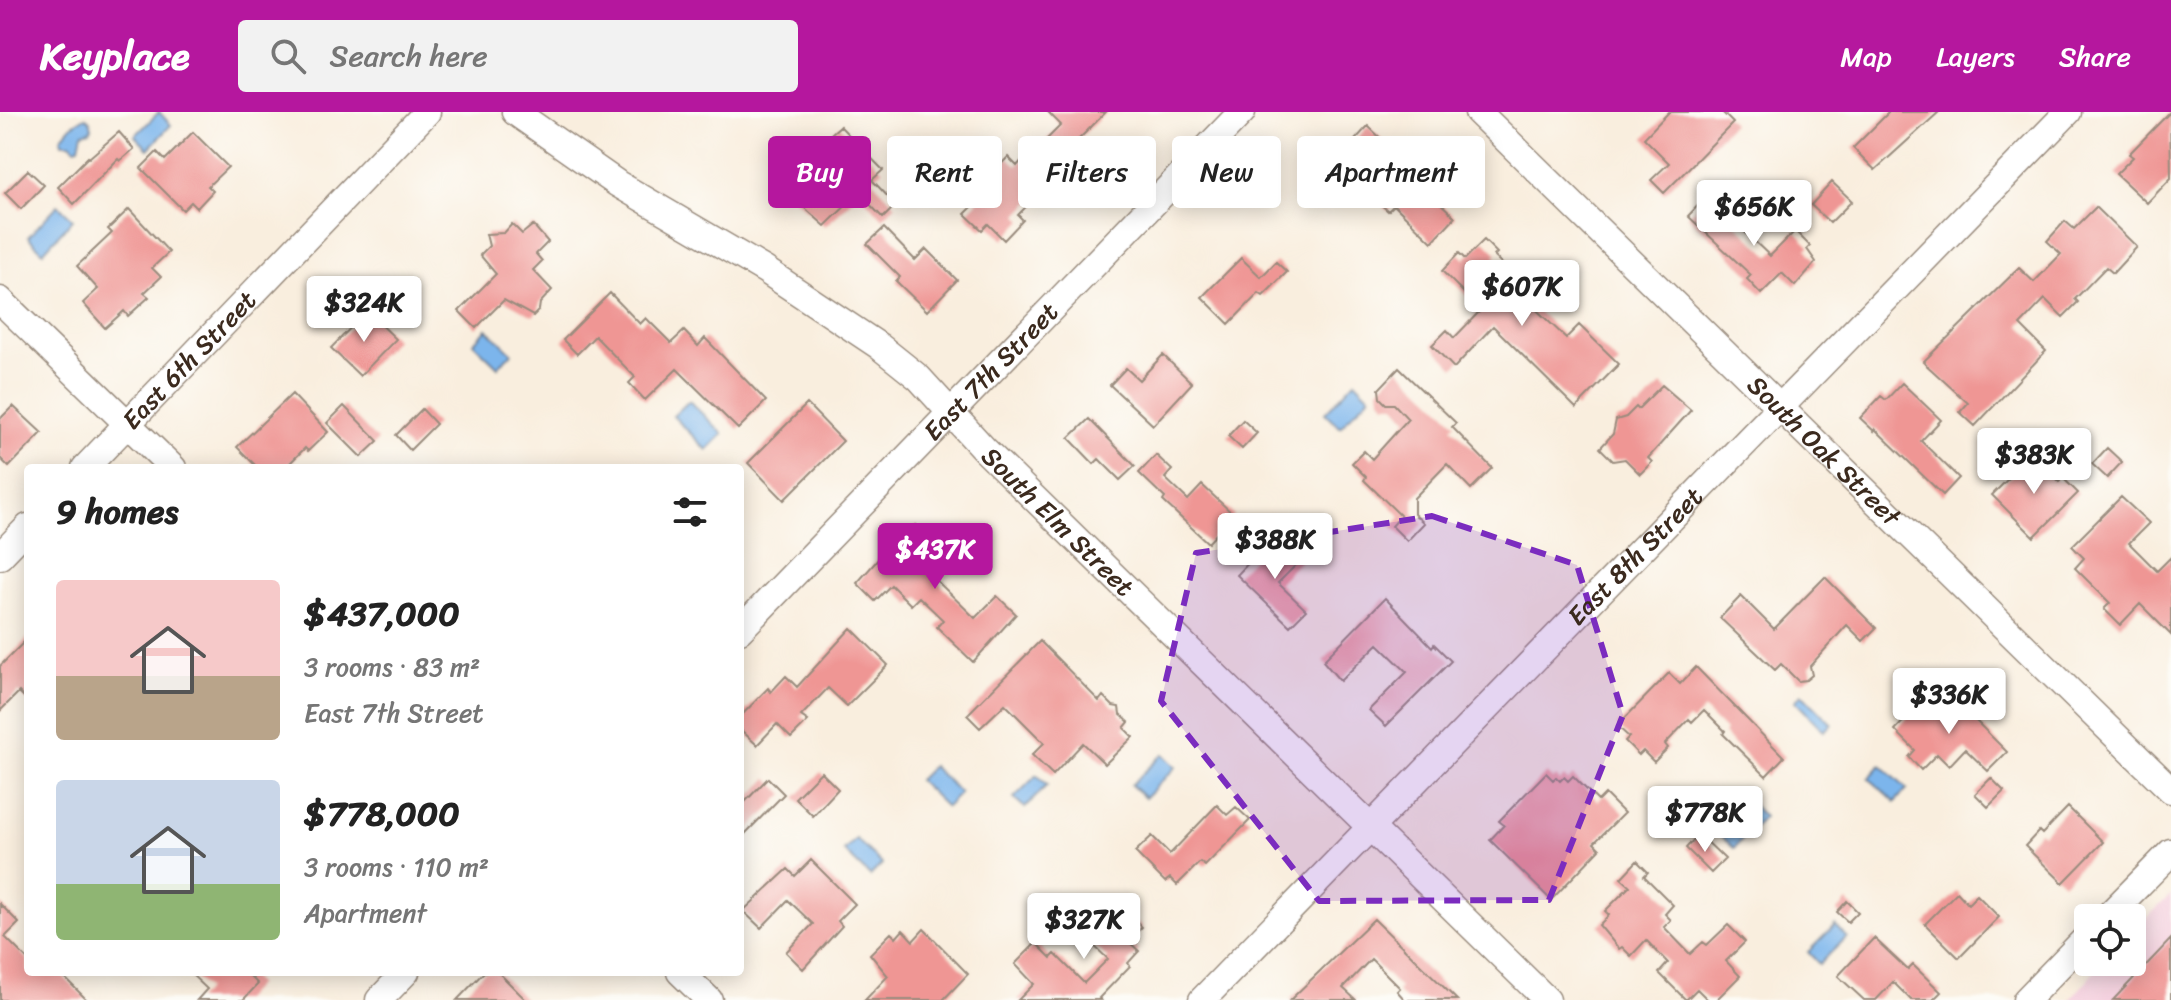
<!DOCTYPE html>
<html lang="en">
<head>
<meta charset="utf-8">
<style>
	:root { --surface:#fff; --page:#f2f2f2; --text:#222; --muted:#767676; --accent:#b5179e }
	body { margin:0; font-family:Sriracha,sans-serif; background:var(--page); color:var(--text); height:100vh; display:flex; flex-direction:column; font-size:30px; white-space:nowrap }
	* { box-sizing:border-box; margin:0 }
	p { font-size:26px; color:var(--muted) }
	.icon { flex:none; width:44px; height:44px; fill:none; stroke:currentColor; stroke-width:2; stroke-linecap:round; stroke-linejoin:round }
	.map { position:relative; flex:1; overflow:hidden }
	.sheet { position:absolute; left:24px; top:352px; width:720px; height:512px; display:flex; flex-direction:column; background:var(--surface); border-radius:8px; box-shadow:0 4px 20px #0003 }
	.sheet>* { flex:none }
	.hud { position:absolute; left:768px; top:24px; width:760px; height:72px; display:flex; gap:16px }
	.controls { position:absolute; left:2074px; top:792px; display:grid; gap:16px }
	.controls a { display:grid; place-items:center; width:72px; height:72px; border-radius:8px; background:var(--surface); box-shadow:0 4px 20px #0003; font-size:40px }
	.price { position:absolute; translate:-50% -68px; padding:0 18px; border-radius:8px; background:#fff; color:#222; font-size:26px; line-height:52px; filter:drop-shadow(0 2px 4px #0008) }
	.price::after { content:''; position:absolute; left:50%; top:48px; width:24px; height:18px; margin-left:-12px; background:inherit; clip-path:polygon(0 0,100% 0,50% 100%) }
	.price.on { background:var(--accent); color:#fff }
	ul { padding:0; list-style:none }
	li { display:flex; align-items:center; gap:24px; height:200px; padding:0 32px }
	li span { display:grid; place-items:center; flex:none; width:224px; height:160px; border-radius:8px; color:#555 }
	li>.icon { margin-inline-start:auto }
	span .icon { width:96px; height:96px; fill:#fffc; stroke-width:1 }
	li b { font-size:34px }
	h2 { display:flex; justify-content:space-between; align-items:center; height:96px; padding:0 32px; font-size:34px }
	.pill { padding:0 28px; border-radius:8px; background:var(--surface); box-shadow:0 4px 20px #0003; font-size:28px; line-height:72px }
	.pill.on { background:var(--accent); color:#fff }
	header { display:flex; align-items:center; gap:48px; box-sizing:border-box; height:112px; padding:0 40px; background:var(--accent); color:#fff }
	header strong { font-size:38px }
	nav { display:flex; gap:44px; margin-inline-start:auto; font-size:28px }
	.search { width:560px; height:72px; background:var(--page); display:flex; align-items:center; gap:20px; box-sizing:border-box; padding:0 28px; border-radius:8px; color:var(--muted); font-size:30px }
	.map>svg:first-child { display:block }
	.built { fill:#f4cfde }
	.water { fill:#7cb5ec; stroke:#5c7085; stroke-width:2 }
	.building { fill:#ef9694 }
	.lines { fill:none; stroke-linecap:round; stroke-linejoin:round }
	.minor-casing { stroke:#9a8c7e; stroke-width:29 }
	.minor { stroke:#fff; stroke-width:26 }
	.marked { fill:#7b2cbf; fill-opacity:0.2; stroke:#7b2cbf; stroke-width:6; stroke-dasharray:16 10; stroke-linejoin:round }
	.labels { text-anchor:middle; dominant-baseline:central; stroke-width:8; stroke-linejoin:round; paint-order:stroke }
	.street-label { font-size:26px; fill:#3b2a1e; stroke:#fdfcf7 }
</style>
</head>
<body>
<header>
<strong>Keyplace</strong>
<div class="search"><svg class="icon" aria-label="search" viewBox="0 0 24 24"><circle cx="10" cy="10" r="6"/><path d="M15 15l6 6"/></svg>Search here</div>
<nav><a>Map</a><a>Layers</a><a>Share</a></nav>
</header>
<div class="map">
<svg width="2171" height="888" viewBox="0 0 2171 888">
	<rect width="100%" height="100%" fill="#fdfcf7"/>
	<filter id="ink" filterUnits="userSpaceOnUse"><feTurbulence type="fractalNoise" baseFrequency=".0125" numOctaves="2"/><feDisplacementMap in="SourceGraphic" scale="16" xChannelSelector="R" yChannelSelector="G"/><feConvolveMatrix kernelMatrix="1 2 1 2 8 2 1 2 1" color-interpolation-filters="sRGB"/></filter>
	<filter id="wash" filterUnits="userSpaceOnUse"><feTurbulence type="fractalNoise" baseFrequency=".006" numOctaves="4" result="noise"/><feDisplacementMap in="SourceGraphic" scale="32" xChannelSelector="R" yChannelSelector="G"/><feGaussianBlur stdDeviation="1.8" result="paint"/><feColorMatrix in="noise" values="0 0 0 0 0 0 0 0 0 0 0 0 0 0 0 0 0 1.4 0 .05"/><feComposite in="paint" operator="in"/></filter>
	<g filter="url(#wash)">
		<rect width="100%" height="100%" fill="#f9eede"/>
		<path class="built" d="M2171 782V888H2070L2103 850H2132V821Z"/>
		<path class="water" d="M159 0 171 13 148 37 135 24Z
			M85 5 90 9 92 16 90 19 82 21 79 35 75 36 70 31H62L61 26 71 14Z
			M58 93 73 107 43 140 28 125Z
			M487 217 512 241 498 255 473 231Z
			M1355 269 1370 284 1340 315 1325 301Z
			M689 289 723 322 707 338 673 304Z
			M1802 582 1832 612 1824 619 1795 589Z
			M1163 642 1176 655 1145 686 1131 673Z
			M1881 653 1907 677 1895 690 1869 666Z
			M932 654 960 681 946 695 918 668Z
			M1037 663 1047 673 1025 696 1014 686Z
			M1749 689 1764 705 1734 736 1718 721Z
			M856 727 882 752 870 764 844 739Z
			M1835 813 1847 825 1819 852 1808 840Z"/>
		<g id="blocks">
			<path class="building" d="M1048 0H1106L1042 64 1049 71 1018 103 1023 108 1004 128 988 112 982 118 965 102 992 75 985 69 1008 45 1017 54 1024 46 1026 48 1061 13Z
				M1669 0H1722L1733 11 1664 81 1651 68 1669 51 1644 26Z
				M1889 0H1939L1875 58 1853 36Z
				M2170 0 2171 66 2147 91 2116 62 2133 45 2129 42Z
				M840 14 883 58 872 68 896 93 883 106 859 81 825 114 788 81 831 39 822 30Z
				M1368 14 1391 36 1387 41 1455 105 1432 130 1394 93 1388 99 1374 86 1386 73 1357 45 1364 37 1355 28Z
				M119 20 134 37 120 49 118 47 74 92 58 75 88 45 89 46Z
				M193 20 228 55 208 74 213 79 197 96 191 90 183 98 141 56 157 40 165 48Z
				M28 58 44 73 21 97 5 81Z
				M1832 70 1852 89 1830 111 1811 93Z
				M1707 84 1770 144 1795 119 1810 134 1807 137 1816 150 1795 174 1782 161 1761 182 1747 167 1751 163 1688 104Z
				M2096 95 2137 135 2113 161 2106 155 2075 187 2078 190 2063 205 2045 187 2020 213 2046 239 1975 314 1960 300 1968 291 1923 250 2019 156 2034 170 2061 142 2047 129 2065 109 2074 117Z
				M129 97 169 140 152 156 161 165 144 181 149 185 128 204 124 199 105 216 83 191 98 177 77 154 112 121 108 117Z
				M512 112 522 122 533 113 548 130 536 142 542 149 533 158 552 178 540 191 539 198 533 204 504 188 476 216 459 199 496 162 480 143 489 134 486 122 504 121Z
				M884 116 915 148 926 137 957 168 927 199 896 169 900 165 867 132Z
				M1484 128 1497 141 1494 144 1527 176 1521 183 1566 226 1579 213 1619 252 1576 296 1493 214 1454 256 1432 233 1447 218 1454 226 1481 198 1442 159 1459 141 1465 147Z
				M1241 146 1261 165 1276 150 1287 160 1263 184 1259 181 1229 212 1202 185Z
				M610 181 640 212 646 206 671 231 684 219 698 234 705 226 766 289 738 317 677 257 645 288 629 271 635 265 595 224 577 242 563 228Z
				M367 199 396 227 360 264 331 236Z
				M1163 243 1192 271 1153 313 1110 273 1126 256 1139 268Z
				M1399 256 1456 311 1452 315 1492 356 1471 377 1447 352 1414 386V402L1424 411 1407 429 1392 414 1401 404 1364 368 1366 365 1352 351 1364 339 1372 347 1408 307 1394 292H1386L1380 286 1379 277Z
				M1902 271 1941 308 1921 329 1959 366 1943 383 1875 317 1874 319 1860 306 1881 284 1886 288Z
				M1662 273 1691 298 1648 346 1652 350 1640 362 1625 347 1613 349 1600 336 1613 322 1616 308 1626 305 1636 295 1638 297Z
				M292 282 328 320 308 339 305 336 285 356H258L237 335Z
				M807 292 843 329 784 388 748 351Z
				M13 294 42 321 9 355 0 346V307Z
				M344 294 378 329 361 345 327 311Z
				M422 297 436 312 410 338 396 323Z
				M1089 307 1135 354 1120 368 1099 347 1094 352 1069 326Z
				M1243 308 1257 321 1242 337 1228 324Z
				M2107 336 2122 350 2107 366 2092 352Z
				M1156 343 1172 358 1165 366 1188 388 1202 373 1234 403 1208 431 1163 389 1165 386 1139 361Z
				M2032 343 2059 370 2063 366 2078 381 2034 425 1992 383Z
				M2121 385 2149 411 2129 431 2157 459 2171 445V523L2140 492 2120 513 2104 497 2110 491 2075 456 2084 446 2072 434Z
				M916 413 938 436 944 431 958 445 936 468 975 506 997 484 1016 502 973 550 937 515 943 508 919 485 911 493 891 473 875 489 857 471 898 425 901 428Z
				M1290 427 1306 443 1278 471 1306 498 1290 514 1237 463 1257 442 1267 451Z
				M1825 465 1876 516 1863 529 1847 513 1810 554 1812 563 1806 568 1798 569 1781 552 1775 558 1720 506 1741 484 1774 517Z
				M1385 486 1432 535 1434 532 1451 549 1386 614 1369 598 1407 560 1378 532 1340 569 1323 549Z
				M851 516 888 553 847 594 828 576 801 604 808 609 791 626 777 612 757 633 740 617V605L768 576 771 580 786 564 797 575Z
				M28 526V589L19 580 0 599V554Z
				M1040 529 1099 589 1103 584 1113 594 1119 595 1120 602 1129 610 1124 616 1133 625 1105 652 1083 631 1053 663 1032 643 1044 631 1005 592 980 616 967 603Z
				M1696 555 1784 645 1766 664 1723 622 1725 619 1704 598 1692 610 1689 607 1665 632 1668 636 1654 650 1643 639 1639 643 1625 629 1629 625 1617 614 1669 561 1680 572Z
				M1947 580 2007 640 1988 659 1965 637 1949 654 1937 642 1921 658 1909 645 1915 638 1895 618 1914 598 1922 605Z
				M821 660 838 677 813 704 795 686Z
				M1546 661 1553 668 1556 665 1560 669 1564 665 1568 669 1573 664 1598 689 1605 682 1624 701 1594 731 1600 737 1551 788 1490 728 1504 713 1499 709Z
				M768 666 784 682 740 727V695Z
				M1991 666 2004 679 1988 695 1975 682Z
				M1217 693 1227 703 1236 695 1250 708 1205 754 1200 750 1177 773 1170 766 1165 770 1135 740 1152 724 1170 742Z
				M2068 695 2103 730 2063 771 2025 734 2039 719 2042 722Z
				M1699 722 1725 747 1711 761 1686 736Z
				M811 748 855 792 838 809 842 814 803 857 786 840 813 812 788 788 761 816 743 799 788 757 795 764Z
				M1637 749 1648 760 1644 764 1673 793 1665 802 1671 808 1664 815 1690 842 1703 830 1707 833 1728 813 1745 830 1726 849 1740 864 1716 888H1708L1697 877 1686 888 1659 861 1668 851 1646 828 1631 844 1622 835 1619 837 1599 813 1609 803 1605 799 1630 774 1621 766Z
				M1957 780 1968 792 1977 783 1999 805 1959 846 1925 812Z
				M1113 787 1142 815 1128 829 1139 839 1128 851 1130 854 1099 886 1101 888H1018L1034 872 1015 852 1036 831 1051 846 1055 842 1084 871 1108 847 1092 832 1095 829 1083 818Z
				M1847 789 1858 800 1848 810 1837 800Z
				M0 792 19 811 5 825 28 848V860H59L87 888H0Z
				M1374 807 1457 888H1405L1397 879 1400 876 1371 847 1343 876 1356 888H1290Z
				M924 817 968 862 943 888H865L888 864 870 842 891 821 896 826 903 818 913 829Z
				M1874 826 1908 858 1913 853 1941 880 1933 888H1911L1893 870 1876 888H1864L1838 864Z
				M2171 827V888H2113Z
				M189 860H246L258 872 243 888H197L207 877Z
				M484 860H498L526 888H457Z"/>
		</g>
	</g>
	<g filter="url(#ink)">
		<use href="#blocks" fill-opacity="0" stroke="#9a8c7e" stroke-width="2"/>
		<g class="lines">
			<defs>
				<g id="minor">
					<path id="s1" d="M515 0 618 72 765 158 879 234 919 266 984 337 1547 888"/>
					<path id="s2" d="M1478 0 2171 678"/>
					<path d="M0 188 173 356"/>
					<path id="s3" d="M85 356 427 0"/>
					<path d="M0 444 28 415"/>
					<path id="s4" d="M740 518 1242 0"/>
					<path d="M2106 806 2171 740"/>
					<path d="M680 860 709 888"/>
					<path d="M379 888 406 860"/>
					<path id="s5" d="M1202 888 2068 0"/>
					<path d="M2026 888 2088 824"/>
				</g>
			</defs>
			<use href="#minor" class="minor-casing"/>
			<use href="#minor" class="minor"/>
		</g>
	</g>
	<path class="marked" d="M1432 404 1577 453 1623 603 1549 788 1319 789 1161 589 1196 441Z"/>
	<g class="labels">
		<g class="street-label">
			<text stroke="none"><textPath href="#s3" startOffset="150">East 6th Street</textPath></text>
			<text stroke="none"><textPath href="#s4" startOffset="360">East 7th Street</textPath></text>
			<text stroke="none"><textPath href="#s2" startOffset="484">South Oak Street</textPath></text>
			<text stroke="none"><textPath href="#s1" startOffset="684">South Elm Street</textPath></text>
			<text stroke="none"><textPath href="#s5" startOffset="620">East 8th Street</textPath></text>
		</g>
	</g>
</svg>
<div class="controls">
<a><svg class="icon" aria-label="locate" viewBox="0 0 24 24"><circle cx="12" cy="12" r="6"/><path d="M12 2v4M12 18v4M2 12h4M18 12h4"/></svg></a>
</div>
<b class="price" style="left:1754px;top:136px">$656K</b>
<b class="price" style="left:1522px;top:216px">$607K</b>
<b class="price" style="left:364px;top:232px">$324K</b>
<b class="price" style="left:2034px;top:384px">$383K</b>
<b class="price" style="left:1275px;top:469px">$388K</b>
<b class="price on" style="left:935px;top:479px">$437K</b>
<b class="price" style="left:1949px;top:624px">$336K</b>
<b class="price" style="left:1705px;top:742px">$778K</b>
<b class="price" style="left:1084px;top:849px">$327K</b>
<div class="hud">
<a class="pill on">Buy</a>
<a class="pill">Rent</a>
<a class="pill">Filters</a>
<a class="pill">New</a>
<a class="pill">Apartment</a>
</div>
<section class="sheet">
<h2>9 homes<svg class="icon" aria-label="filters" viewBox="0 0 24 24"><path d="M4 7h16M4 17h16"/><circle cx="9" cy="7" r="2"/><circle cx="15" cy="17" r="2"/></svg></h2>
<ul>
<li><span style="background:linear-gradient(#f6c9c9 60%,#b9a48a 0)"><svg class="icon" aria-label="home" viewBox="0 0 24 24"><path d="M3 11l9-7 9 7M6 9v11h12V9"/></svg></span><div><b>$437,000</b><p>3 rooms · 83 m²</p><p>East 7th Street</p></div></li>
<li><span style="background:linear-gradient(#c9d6e8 65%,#8fb573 0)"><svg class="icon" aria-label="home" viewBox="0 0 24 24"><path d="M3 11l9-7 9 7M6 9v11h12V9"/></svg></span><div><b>$778,000</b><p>3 rooms · 110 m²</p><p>Apartment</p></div></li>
</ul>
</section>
</div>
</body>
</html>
